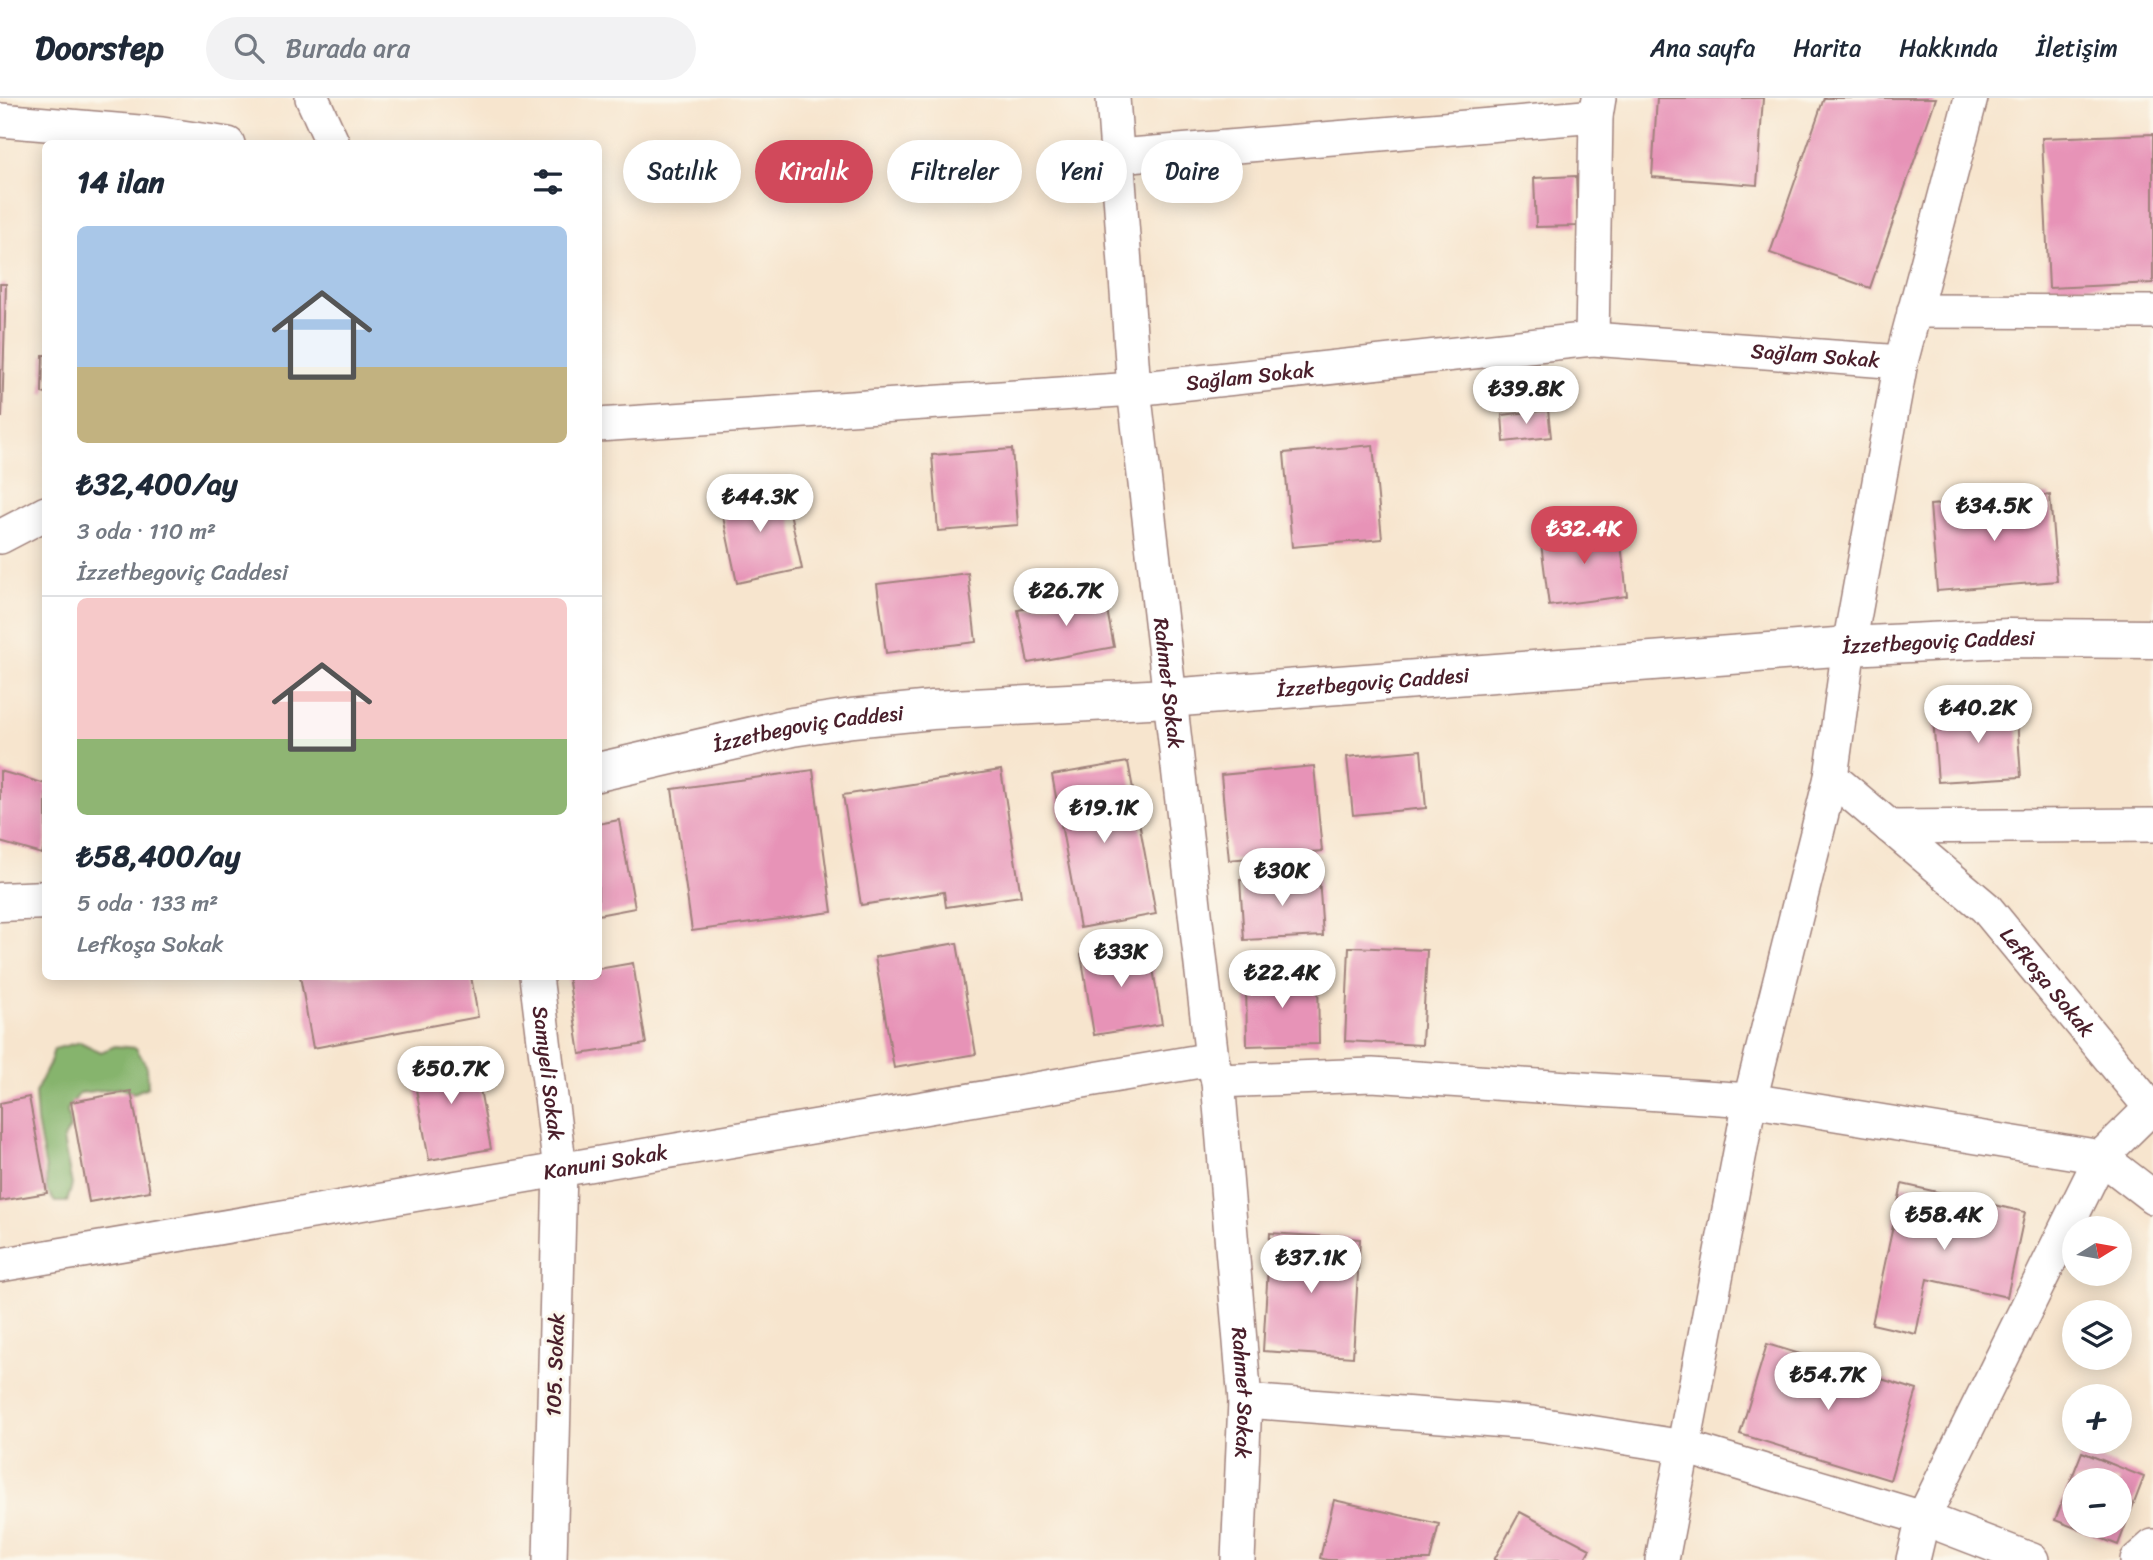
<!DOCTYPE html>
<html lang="tr">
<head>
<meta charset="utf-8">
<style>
	:root { --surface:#fff; --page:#f2f2f3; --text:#1f2937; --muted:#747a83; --line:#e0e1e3; --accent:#d1495b }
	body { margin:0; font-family:Sriracha,sans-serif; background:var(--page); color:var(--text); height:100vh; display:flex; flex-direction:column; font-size:26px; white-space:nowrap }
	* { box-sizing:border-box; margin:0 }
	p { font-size:23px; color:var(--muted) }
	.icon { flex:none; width:38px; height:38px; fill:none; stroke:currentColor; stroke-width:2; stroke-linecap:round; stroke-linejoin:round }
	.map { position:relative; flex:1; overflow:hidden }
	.drawer { position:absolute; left:42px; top:42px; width:560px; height:840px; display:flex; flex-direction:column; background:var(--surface); border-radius:10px; box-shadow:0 4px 18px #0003 }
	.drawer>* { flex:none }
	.banner { position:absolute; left:623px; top:42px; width:665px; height:63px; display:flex; gap:14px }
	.needle { width:46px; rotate:79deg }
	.fabs { position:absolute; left:2062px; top:1118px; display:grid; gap:14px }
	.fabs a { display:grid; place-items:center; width:70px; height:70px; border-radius:50%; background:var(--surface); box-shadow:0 4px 18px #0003; font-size:35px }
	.price { position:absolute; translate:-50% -60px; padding:0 16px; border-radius:24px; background:#fff; color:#222; font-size:23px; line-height:46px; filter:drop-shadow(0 2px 4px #0008) }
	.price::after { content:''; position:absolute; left:50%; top:42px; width:21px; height:16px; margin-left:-10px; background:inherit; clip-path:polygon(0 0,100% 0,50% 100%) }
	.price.current { background:var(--accent); color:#fff }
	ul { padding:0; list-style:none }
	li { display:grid; align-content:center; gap:14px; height:371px; padding:0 35px }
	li+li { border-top:2px solid var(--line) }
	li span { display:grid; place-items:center; height:217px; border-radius:10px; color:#555 }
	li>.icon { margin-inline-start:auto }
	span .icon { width:126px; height:126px; fill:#fffc; stroke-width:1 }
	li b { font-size:30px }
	h2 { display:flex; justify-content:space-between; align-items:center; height:84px; padding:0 35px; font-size:30px }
	.tag { padding:0 24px; border-radius:32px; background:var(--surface); box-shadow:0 4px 18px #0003; font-size:24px; line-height:63px }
	.tag.current { background:var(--accent); color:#fff }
	header { display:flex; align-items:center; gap:42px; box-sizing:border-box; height:98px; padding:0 35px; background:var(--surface); border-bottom:2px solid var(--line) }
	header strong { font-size:33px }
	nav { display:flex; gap:38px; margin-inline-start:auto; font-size:24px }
	.search { width:490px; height:63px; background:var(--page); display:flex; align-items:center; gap:18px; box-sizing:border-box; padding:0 24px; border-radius:38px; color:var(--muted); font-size:26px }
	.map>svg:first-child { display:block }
	.forest { fill:#86b46d; stroke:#686a4c; stroke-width:2 }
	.building { fill:#e793b7; fill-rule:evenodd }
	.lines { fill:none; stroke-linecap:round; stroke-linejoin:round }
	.minor-casing { stroke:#a0827c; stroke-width:36 }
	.tertiary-casing { stroke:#a0827c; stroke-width:41 }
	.minor { stroke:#fff; stroke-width:33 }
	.tertiary { stroke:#fff; stroke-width:38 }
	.labels { text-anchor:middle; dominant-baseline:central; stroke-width:6; stroke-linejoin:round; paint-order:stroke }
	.street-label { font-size:21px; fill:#4a1f2b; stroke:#fbf7ec }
</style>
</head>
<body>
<header>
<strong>Doorstep</strong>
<div class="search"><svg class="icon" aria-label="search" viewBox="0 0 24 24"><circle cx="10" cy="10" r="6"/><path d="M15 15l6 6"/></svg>Burada ara</div>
<nav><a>Ana sayfa</a><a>Harita</a><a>Hakkında</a><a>İletişim</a></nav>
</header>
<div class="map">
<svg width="2153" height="1462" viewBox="0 0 2153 1462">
	<rect width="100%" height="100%" fill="#fbf7ec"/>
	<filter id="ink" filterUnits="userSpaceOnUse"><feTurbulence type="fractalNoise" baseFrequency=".0143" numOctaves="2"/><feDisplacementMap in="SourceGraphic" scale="14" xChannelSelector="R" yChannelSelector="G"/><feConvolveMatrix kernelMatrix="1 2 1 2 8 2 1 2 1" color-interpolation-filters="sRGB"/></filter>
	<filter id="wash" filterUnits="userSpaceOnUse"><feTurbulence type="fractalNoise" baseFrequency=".00686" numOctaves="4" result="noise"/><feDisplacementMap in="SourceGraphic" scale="28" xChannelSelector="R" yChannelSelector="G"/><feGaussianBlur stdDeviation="1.57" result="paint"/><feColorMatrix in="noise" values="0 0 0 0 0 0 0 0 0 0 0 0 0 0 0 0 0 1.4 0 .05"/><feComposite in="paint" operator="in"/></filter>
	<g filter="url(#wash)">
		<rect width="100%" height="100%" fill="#f7e5ce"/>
		<path class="forest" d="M80 944 101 954 115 948 136 950 147 969 148 989 134 995 120 990 80 995 67 1012 70 1030 63 1042 72 1087 67 1104H55L47 1093 46 1072 37 1024 35 995 49 967 54 951Z"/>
		<g id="blocks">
			<path class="building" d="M1657 0H1763L1757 87 1652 79Z
				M1824 0H1936L1870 190 1770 155Z
				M2153 36V185L2049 190 2042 40Z
				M1576 78 1578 128 1536 129 1534 80Z
				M0 186H6L2 319H0Z
				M43 257H46V296L42 295Z
				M1548 312 1551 339 1504 344 1502 317Z
				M1373 347 1382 441 1292 449 1284 355Z
				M1012 351 1018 427 938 433 932 357Z
				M784 386 802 471 737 485 719 400Z
				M2050 397 2057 483 1937 493 1930 407Z
				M1619 429 1627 498 1549 508 1540 438Z
				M968 475 976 544 886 555 877 486Z
				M1104 496 1114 549 1028 565 1018 512Z
				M2016 607 2021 679 1938 684 1933 620 1973 618 1972 610Z
				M1421 652 1426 710 1353 717 1347 659Z
				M1128 664 1156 816 1080 830 1052 677Z
				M1314 668 1322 753 1229 762 1221 677Z
				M813 672 832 814 692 833 672 691Z
				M1001 672 1021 798 946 809 944 794 861 807 843 697Z
				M0 673 46 686V743L42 756 0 744Z
				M619 722 635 810 598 817V726Z
				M1319 778 1323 838 1244 842 1240 782Z
				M957 845 976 956 894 970 875 859Z
				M1149 846 1162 926 1094 937 1081 856Z
				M1349 849 1427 852 1422 947 1345 943Z
				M633 865 646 946 580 956 568 878H598V871Z
				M1318 876 1319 946 1247 948 1246 878Z
				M300 878H471L478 919 313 950Z
				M473 953 491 1051 429 1062 411 964Z
				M131 993 150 1093 89 1104 71 1004Z
				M29 999 47 1095 0 1103V1005Z
				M1902 1086 2025 1114 2007 1199 1927 1181 1916 1236 1872 1226Z
				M1270 1135 1360 1141 1353 1259 1263 1253Z
				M1767 1246 1917 1292 1890 1382 1740 1336Z
				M2082 1354 2144 1379 2118 1447 2055 1422ZM2074 1382H2119V1428H2074Z
				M1334 1402 1439 1426 1430 1462H1327L1320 1460Z
				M1520 1414 1590 1451 1584 1462H1494Z"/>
		</g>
	</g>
	<g filter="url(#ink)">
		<use href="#blocks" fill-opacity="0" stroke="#a0827c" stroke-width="2"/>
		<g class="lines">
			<defs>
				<g id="minor">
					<path d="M312 0 333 46"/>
					<path id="s1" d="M1113 0 1134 291 1212 961 1218 983 1245 1303 1238 1462"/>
					<path d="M0 22 162 36 228 46"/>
					<path d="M1118 58 1596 18"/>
					<path d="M1914 213 2153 214"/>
					<path d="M1592 241 1596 18 1599 0"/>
					<path id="s2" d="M598 327 1134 291 1592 241 1901 264"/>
					<path d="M0 439 46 415"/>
					<path id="s3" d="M1831 679 1986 810 2151 1010 2101 1059 2153 1099"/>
					<path d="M1890 729 2153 727"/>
					<path id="s4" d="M536 878 560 1072 550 1462"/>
					<path d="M1218 983 1372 977 1750 1002 2101 1059 1923 1420 1913 1462"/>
					<path id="s5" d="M0 1167 1212 961"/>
					<path d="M1245 1303 1532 1325 1684 1349 1923 1420 2032 1462"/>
					<path d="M1662 1462 1750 1002 1831 679 1849 548 1901 264 1971 0"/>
					<path d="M2137 1462 2153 1448"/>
				</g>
				<g id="tertiary">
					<path id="s6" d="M598 674 792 629 852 620 932 612 1168 600 1849 548 2008 540 2153 541"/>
					<path d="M0 804 46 802"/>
				</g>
			</defs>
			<use href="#minor" class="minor-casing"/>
			<use href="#tertiary" class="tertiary-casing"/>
			<use href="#minor" class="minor"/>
			<use href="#tertiary" class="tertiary"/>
		</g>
	</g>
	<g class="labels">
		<g class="street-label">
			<text stroke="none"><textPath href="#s2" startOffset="1222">Sağlam Sokak</textPath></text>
			<text stroke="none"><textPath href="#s2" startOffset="654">Sağlam Sokak</textPath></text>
			<text stroke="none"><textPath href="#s6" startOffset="1349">İzzetbegoviç Caddesi</textPath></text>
			<text stroke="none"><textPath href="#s6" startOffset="782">İzzetbegoviç Caddesi</textPath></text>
			<text stroke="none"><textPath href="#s1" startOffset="588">Rahmet Sokak</textPath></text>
			<text stroke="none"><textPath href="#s6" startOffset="215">İzzetbegoviç Caddesi</textPath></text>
			<text stroke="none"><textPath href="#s3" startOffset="299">Lefkoşa Sokak</textPath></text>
			<text stroke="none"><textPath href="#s4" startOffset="98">Samyeli Sokak</textPath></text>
			<text stroke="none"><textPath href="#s5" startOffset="614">Kanuni Sokak</textPath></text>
			<text transform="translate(555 1267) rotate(-88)">105. Sokak</text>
			<text stroke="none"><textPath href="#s1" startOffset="1302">Rahmet Sokak</textPath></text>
		</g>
	</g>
</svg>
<div class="fabs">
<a><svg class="needle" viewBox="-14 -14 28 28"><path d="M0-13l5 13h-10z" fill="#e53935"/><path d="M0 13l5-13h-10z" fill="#747a83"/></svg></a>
<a><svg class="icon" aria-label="layers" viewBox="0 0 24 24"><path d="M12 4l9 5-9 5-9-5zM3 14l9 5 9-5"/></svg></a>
<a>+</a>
<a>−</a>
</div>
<b class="price" style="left:1526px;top:328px">₺39.8K</b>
<b class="price" style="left:760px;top:436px">₺44.3K</b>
<b class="price" style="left:1994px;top:445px">₺34.5K</b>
<b class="price current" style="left:1584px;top:468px">₺32.4K</b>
<b class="price" style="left:1066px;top:530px">₺26.7K</b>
<b class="price" style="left:1978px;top:647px">₺40.2K</b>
<b class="price" style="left:1104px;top:747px">₺19.1K</b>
<b class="price" style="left:1282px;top:810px">₺30K</b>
<b class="price" style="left:1121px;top:891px">₺33K</b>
<b class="price" style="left:1282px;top:912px">₺22.4K</b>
<b class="price" style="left:451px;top:1008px">₺50.7K</b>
<b class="price" style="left:1944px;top:1154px">₺58.4K</b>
<b class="price" style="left:1311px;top:1197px">₺37.1K</b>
<b class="price" style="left:1828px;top:1314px">₺54.7K</b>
<div class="banner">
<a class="tag">Satılık</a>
<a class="tag current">Kiralık</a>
<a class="tag">Filtreler</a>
<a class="tag">Yeni</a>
<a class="tag">Daire</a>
</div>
<section class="drawer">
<h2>14 ilan<svg class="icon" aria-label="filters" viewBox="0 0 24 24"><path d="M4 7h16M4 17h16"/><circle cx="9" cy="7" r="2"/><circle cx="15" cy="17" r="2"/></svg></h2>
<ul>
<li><span style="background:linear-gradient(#a9c7e8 65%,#c2b280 0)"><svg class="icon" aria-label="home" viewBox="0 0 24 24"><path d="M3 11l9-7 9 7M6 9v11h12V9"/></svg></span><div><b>₺32,400/ay</b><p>3 oda · 110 m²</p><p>İzzetbegoviç Caddesi</p></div></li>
<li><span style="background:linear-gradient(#f6c9c9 65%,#8fb573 0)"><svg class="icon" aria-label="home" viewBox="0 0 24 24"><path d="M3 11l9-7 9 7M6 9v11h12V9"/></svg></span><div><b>₺58,400/ay</b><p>5 oda · 133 m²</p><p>Lefkoşa Sokak</p></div></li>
</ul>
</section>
</div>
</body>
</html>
